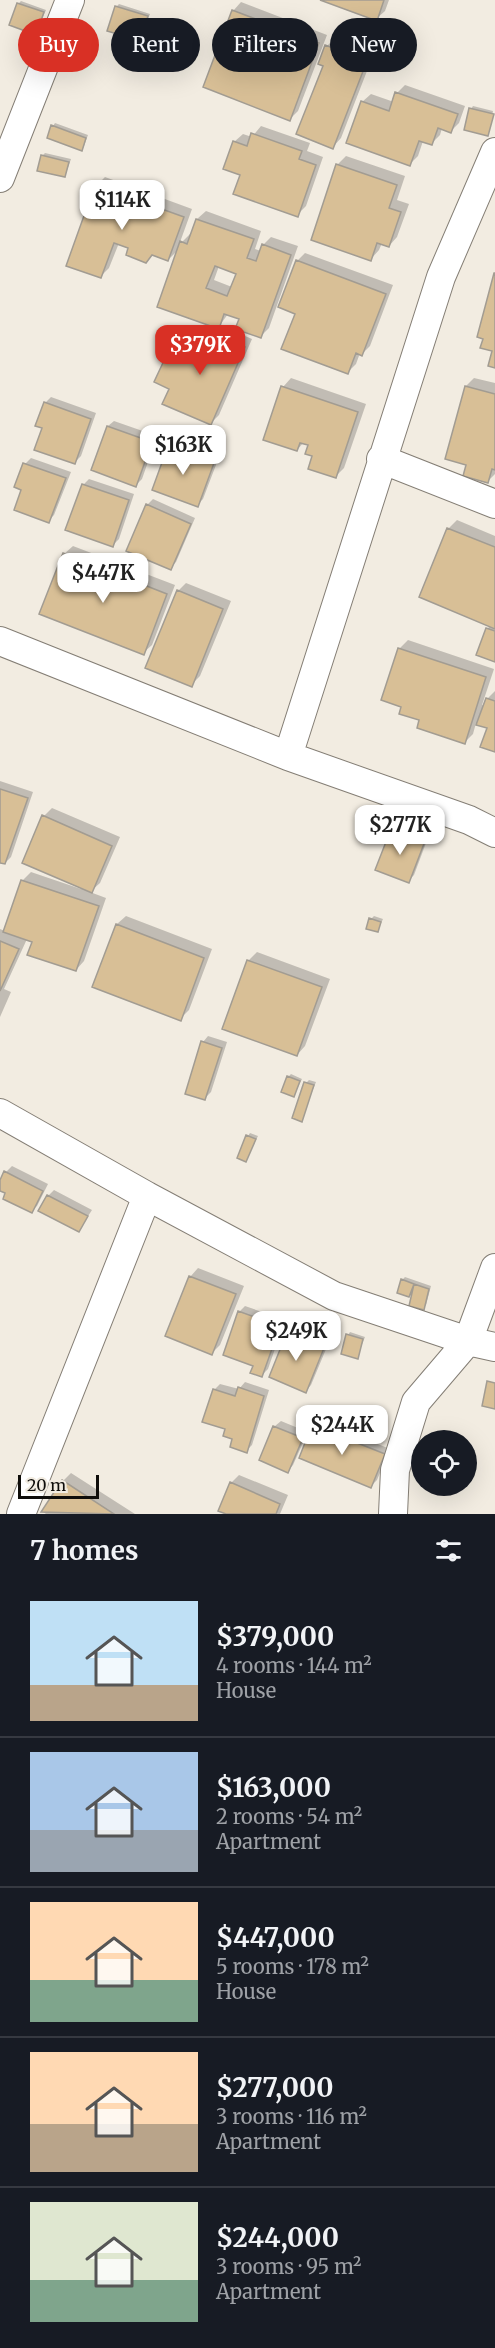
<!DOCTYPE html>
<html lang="en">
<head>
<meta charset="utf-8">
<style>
	:root { --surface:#171b24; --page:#242831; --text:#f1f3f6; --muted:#9ea1a6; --line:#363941; --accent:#d93025 }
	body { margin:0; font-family:Merriweather,serif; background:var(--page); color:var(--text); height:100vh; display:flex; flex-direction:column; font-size:22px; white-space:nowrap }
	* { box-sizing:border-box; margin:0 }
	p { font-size:20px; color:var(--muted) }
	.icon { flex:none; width:33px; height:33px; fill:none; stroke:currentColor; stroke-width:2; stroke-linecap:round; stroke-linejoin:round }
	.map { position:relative; height:1514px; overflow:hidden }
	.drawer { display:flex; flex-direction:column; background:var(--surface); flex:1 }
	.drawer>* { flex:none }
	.hud { position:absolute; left:18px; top:18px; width:459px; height:54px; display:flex; gap:12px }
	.tools { position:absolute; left:411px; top:1430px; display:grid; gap:12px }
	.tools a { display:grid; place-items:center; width:66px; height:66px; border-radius:50%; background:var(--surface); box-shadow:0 6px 24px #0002; font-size:30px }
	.scale { position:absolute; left:18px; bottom:15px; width:81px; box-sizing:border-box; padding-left:6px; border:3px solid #0f0d0a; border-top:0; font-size:16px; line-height:21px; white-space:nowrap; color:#0f0d0a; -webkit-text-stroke:4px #f2ece1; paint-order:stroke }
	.price { position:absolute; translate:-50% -51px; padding:0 14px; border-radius:12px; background:#fff; color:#222; font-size:20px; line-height:39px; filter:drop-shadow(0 2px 3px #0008) }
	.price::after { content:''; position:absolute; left:50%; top:36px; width:18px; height:14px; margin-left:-9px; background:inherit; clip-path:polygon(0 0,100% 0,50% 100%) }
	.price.on { background:var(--accent); color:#fff }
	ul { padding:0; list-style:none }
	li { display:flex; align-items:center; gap:18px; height:150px; padding:0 30px }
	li+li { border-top:2px solid var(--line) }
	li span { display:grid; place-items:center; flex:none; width:168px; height:120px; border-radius:0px; color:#555 }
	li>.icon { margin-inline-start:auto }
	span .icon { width:72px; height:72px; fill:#fffc; stroke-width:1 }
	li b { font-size:26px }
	h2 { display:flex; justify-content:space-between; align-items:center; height:72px; padding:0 30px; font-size:26px }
	.pill { padding:0 21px; border-radius:27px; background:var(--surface); box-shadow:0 6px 24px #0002; font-size:21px; line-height:54px }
	.pill.on { background:var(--accent); color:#fff }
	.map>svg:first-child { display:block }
	.shadow { fill:#0003; fill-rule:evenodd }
	.building { fill:#d8bf96; stroke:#a29c92; stroke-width:1.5; fill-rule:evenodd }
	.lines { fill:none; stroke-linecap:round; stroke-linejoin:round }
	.minor-casing { stroke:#847e75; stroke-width:30 }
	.minor { stroke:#fff; stroke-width:28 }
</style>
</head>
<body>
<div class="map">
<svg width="495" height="1514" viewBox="0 0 495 1514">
	<rect width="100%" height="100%" fill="#f2ece1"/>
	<path class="shadow" d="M324 0H389L385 11 376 19Z
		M21 1 46 10 36 33 18 4Z
		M241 2 327 35 298 111 290 119 233 11Z
		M119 4 150 14 142 33 132 30 128 35 116 7Z
		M335 38 374 53 341 138 333 147 325 65 327 46Z
		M405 85 465 106 459 123 451 131 442 128 440 135 431 144 423 141 418 156 410 164 362 102 371 94 394 102 397 93Z
		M473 106 493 111 488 135 471 109Z
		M55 123 88 135 84 146 81 149 53 126Z
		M261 126 310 143 307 151 323 157 306 206 297 215 234 142 243 134 252 137Z
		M45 153 71 159 65 176 42 156Z
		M346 156 405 176 397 200 409 204 397 237 389 246 382 243 379 250 371 259 337 165Z
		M105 177 192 209 179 245 190 234 192 235 197 219 206 211 261 231 255 249 261 251 263 245 271 237 298 246 269 328 261 336 240 318 228 314 220 325 252 339 219 415 210 424 169 353 178 344 187 345 190 338 198 330 210 335 218 327 179 249 168 260 119 243 109 268 101 276 68 265 97 185ZM219 266 237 273 232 287 214 280Z
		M305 253 393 285 370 346 362 354 360 353 356 364 348 372 297 261Z
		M291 378 366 404 344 468 335 477 314 455 310 445 304 442 297 450 283 387Z
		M474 378 495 383V474L488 481 467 464 466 386Z
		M51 397 96 413 81 456 75 462 44 427 45 403Z
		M114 421 157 436 142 479 136 485 108 426Z
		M175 441 219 457 203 499 197 505 169 447Z
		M31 458 71 472 54 515 48 521 23 489 16 486 25 464Z
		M89 479 134 494 119 539 113 545 83 485Z
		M153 499 195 518 176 562 170 568 147 505Z
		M457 520 495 536V661L487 629 491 625 421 596 449 528Z
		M73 546 175 585 152 645 143 653 64 554Z
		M186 583 231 601 200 676 191 685 178 591Z
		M408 640 494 669 482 705 485 706 487 699 495 691V751L489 727 476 723 473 734 465 742 421 719 403 706 399 649Z
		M0 781 33 792 11 857 5 863 0 861Z
		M52 808 120 837 100 883 90 892 106 898 84 961 76 970 27 939 4 989 11 992 0 1017V929L5 931 23 880 31 872 81 889 82 887 44 816Z
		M398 824 429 835 414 875 408 881 377 869 392 829Z
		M126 916 212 949 189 1010 180 1019 94 986 117 924Z
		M374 916 383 919 378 930 371 919Z
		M257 952 330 979 305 1046 297 1055 248 961Z
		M208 1036 227 1042 211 1092 205 1098 203 1042Z
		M291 1074 302 1079 294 1095 288 1077Z
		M309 1080 316 1082 301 1120 306 1083Z
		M250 1133 258 1136 246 1160 248 1136Z
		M12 1166 48 1184 37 1206 31 1211 7 1193 1 1189 0 1191V1184L6 1172Z
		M54 1190 92 1210 79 1230 48 1196Z
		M198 1268 244 1286 220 1345 212 1353 190 1277Z
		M405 1277 431 1286 426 1305 423 1308 414 1290 409 1295 402 1280Z
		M245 1306 285 1320 268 1369 262 1375 255 1365 239 1312Z
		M294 1327 329 1342 311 1385 306 1391 288 1333Z
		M350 1332 365 1337 357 1357 348 1335Z
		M245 1382 269 1390 252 1445 246 1451 234 1438 214 1390 220 1384 239 1389Z
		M319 1420 390 1449 377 1480 371 1486 306 1436 293 1465 288 1471 261 1459 275 1426 281 1421 310 1433 313 1426Z
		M71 1473 135 1514H46L43 1512 63 1481Z
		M239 1475 288 1495 280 1514H230L231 1483Z"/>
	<path class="building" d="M320 0H384L377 21Z
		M17 3 44 12 36 35 9 25Z
		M115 6 148 16 142 35 130 31 128 37 107 31Z
		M232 10 319 43 290 121 203 87Z
		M325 45 367 61 333 149 296 134 323 66 318 64Z
		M395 92 458 114 451 133 438 128 432 145 419 141 410 166 346 143 361 101 389 111Z
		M469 108 494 114 488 136 464 130Z
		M51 125 86 138 82 151 47 138Z
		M251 133 302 151 299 159 316 165 298 217 233 194 240 175 223 169 233 141 247 146Z
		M41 155 69 162 65 177 37 171Z
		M336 164 397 185 389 208 401 212 389 247 377 243 371 261 311 240Z
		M95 185 184 217 168 261 152 255 146 263 126 255 128 248 114 243 101 278 66 266Z
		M196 219 254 239 247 258 256 261 262 244 291 255 261 338 235 329 239 319 224 314 219 329 157 307 180 241 187 244ZM215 266 236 274 227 296 206 288Z
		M296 260 386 294 362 356 356 353 348 374 281 349 295 314 278 307Z
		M494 273H495V368L488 366 492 351 480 348 483 339 477 337Z
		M210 332 245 347 211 425 162 404 169 389 154 382 168 352 182 354 189 337 204 345Z
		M281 386 358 412 336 478 308 469 312 456 305 454 308 445 300 443 297 451 263 440Z
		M465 386 495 394V470L492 469 488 483 463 476 466 465 445 459Z
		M44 402 91 419 75 464 34 450 42 428 35 426Z
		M107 426 152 442 136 487 91 470Z
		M168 446 214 463 198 507 152 490Z
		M23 463 66 478 49 523 14 510 21 490 14 487Z
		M82 484 129 500 113 547 65 530Z
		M146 504 191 524 171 570 126 551Z
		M447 528 495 547V629L419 597Z
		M63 553 167 594 144 655 39 614Z
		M177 590 223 609 192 687 145 668Z
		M486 628 495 631V662L476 655Z
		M398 648 486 677 465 744 417 728 419 720 399 714 401 707 381 700Z
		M486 698 495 701V752L480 747 487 728 476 725Z
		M0 789 28 798 5 864 0 863Z
		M42 815 112 846 92 893 22 863Z
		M391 829 425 841 409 883 375 870Z
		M21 880 99 906 76 971 27 955 32 942 3 932Z
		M369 918 381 922 378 932 366 929Z
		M116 924 204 958 181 1021 92 987Z
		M0 941 19 949 0 991Z
		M247 960 322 987 297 1056 222 1029Z
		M201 1041 222 1048 205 1100 185 1094Z
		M287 1076 300 1081 294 1097 281 1092Z
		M304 1082 314 1085 302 1122 292 1118Z
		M246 1135 256 1139 246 1162 237 1158Z
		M4 1171 43 1191 32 1213 3 1199 5 1193 0 1191V1180Z
		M47 1195 88 1216 79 1232 38 1211Z
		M189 1276 236 1294 212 1355 165 1336Z
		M401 1279 414 1284 409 1297 397 1293Z
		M414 1284 429 1289 424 1310 409 1306Z
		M238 1311 280 1326 262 1377 250 1373 253 1366 223 1355Z
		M287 1332 324 1348 306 1393 269 1377Z
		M346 1334 363 1339 358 1359 341 1354Z
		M487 1381 495 1383V1409L482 1406Z
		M238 1387 264 1396 247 1453 230 1447 232 1439 223 1436 225 1429 202 1422 213 1389 235 1396Z
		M312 1425 385 1454 371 1488 299 1458Z
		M273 1426 303 1438 288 1473 259 1460Z
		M62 1480 114 1514 41 1512Z
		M230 1482 280 1504 276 1514H226L218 1511Z"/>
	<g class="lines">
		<defs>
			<path id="minor" d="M0 178 70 0
				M381 459 495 504
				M0 641 288 756 469 820 495 833
				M288 756 441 277 495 152
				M0 1113 147 1196 334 1296 468 1341 495 1347
				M21 1514 147 1196
				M393 1514 395 1470 416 1402 468 1341 495 1268"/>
		</defs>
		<use href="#minor" class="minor-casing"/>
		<use href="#minor" class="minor"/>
	</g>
</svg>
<div class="tools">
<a><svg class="icon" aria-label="locate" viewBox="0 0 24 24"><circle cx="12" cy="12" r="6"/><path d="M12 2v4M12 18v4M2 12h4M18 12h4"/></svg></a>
</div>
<div class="scale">20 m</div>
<b class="price" style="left:122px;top:231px">$114K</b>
<b class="price on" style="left:200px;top:376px">$379K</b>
<b class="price" style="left:183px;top:476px">$163K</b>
<b class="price" style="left:103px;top:604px">$447K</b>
<b class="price" style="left:400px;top:856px">$277K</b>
<b class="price" style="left:296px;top:1362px">$249K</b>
<b class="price" style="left:342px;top:1456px">$244K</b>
<div class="hud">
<a class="pill on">Buy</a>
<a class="pill">Rent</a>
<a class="pill">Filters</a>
<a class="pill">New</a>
</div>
</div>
<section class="drawer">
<h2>7 homes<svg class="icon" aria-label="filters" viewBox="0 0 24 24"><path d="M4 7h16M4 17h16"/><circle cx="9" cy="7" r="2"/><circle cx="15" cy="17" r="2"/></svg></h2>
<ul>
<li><span style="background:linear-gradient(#bfe0f5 70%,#b9a48a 0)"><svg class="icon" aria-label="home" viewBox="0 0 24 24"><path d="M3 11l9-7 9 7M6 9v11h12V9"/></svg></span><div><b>$379,000</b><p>4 rooms · 144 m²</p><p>House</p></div></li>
<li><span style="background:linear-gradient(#a9c7e8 65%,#9aa5b1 0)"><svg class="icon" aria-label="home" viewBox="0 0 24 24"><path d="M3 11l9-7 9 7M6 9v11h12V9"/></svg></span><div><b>$163,000</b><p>2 rooms · 54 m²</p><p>Apartment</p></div></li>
<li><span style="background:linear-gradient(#ffd9b3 65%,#7fa58c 0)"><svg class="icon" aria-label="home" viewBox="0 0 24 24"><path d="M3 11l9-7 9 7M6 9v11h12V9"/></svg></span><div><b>$447,000</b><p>5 rooms · 178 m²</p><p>House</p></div></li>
<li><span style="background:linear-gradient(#ffd9b3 60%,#b9a48a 0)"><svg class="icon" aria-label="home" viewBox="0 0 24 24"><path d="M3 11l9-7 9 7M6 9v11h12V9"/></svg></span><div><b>$277,000</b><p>3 rooms · 116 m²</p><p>Apartment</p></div></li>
<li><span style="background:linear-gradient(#dfe7d0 65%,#7fa58c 0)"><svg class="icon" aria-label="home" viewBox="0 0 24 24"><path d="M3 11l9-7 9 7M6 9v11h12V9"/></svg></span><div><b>$244,000</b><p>3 rooms · 95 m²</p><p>Apartment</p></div></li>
</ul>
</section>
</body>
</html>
